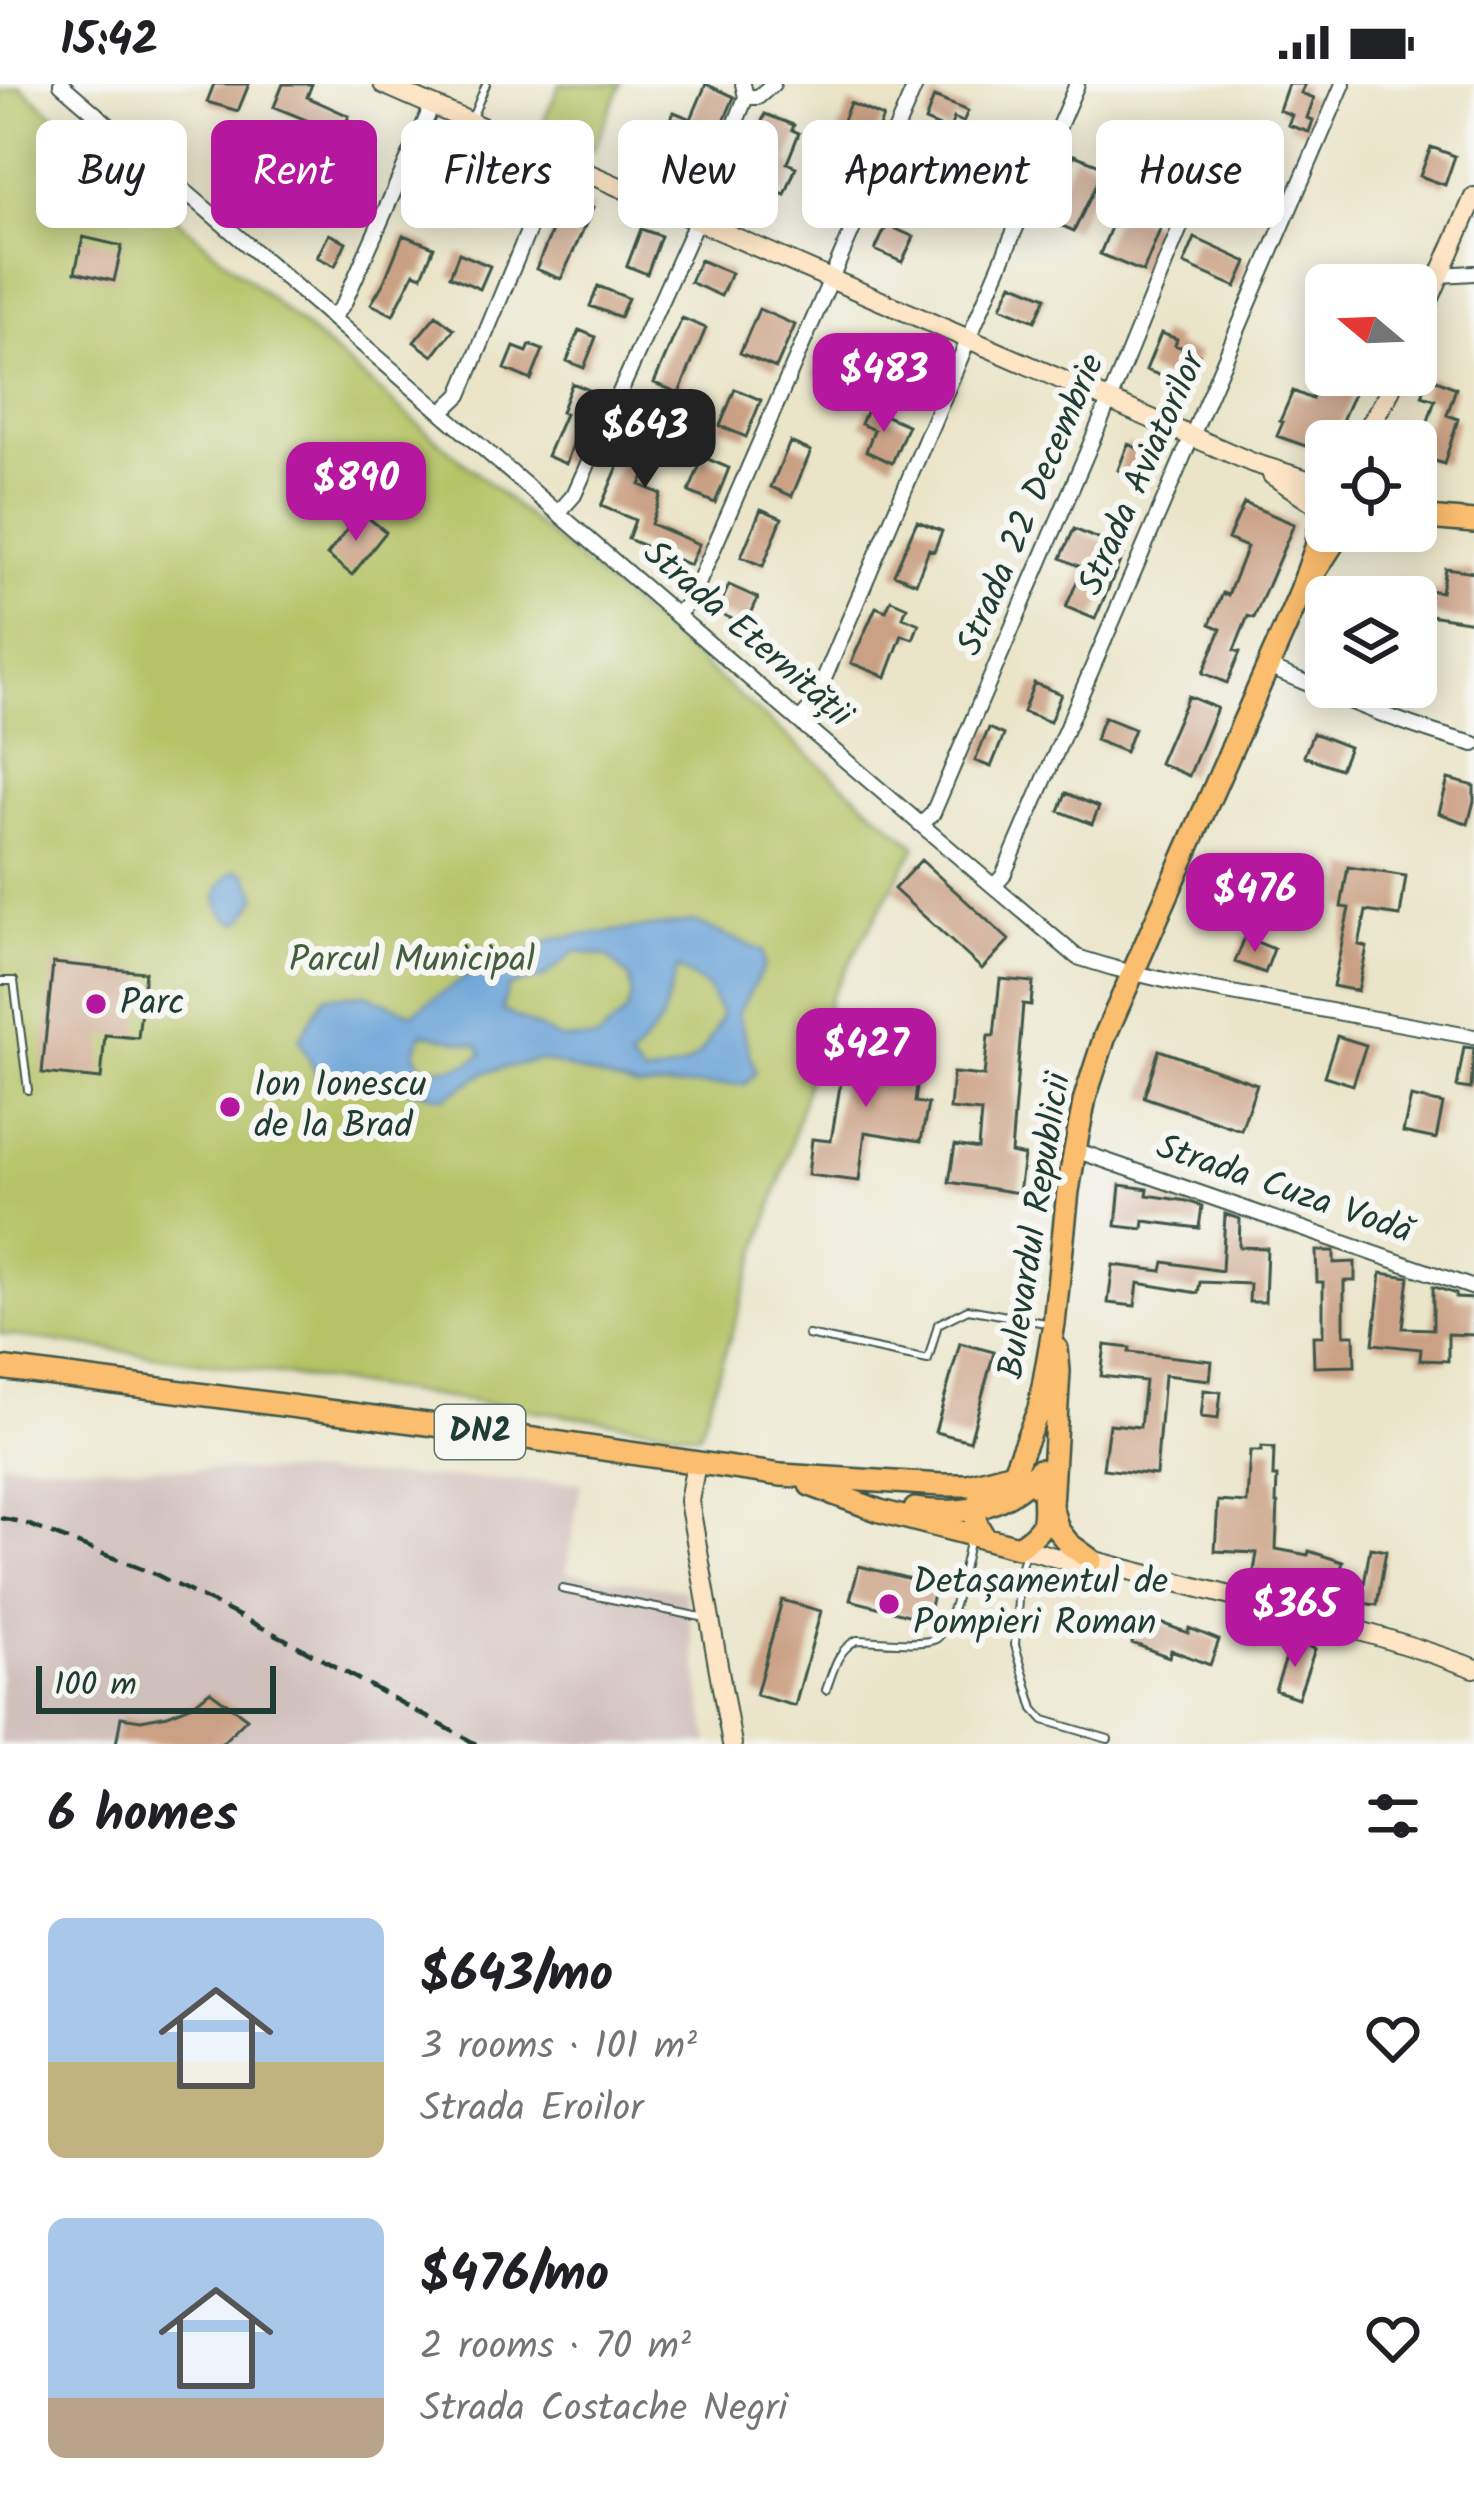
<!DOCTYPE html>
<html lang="en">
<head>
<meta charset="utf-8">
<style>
	:root { --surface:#fff; --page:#f6f6f6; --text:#202124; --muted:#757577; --accent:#b5179e }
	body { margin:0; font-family:Kalam,sans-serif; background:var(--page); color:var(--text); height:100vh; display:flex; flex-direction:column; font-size:45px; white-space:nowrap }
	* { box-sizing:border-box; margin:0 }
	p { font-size:39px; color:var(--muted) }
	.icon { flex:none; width:66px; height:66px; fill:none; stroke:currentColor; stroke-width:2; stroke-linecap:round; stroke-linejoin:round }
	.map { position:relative; height:1660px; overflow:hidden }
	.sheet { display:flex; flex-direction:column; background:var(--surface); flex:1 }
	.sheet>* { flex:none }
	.banner { position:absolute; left:36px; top:36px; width:1404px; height:108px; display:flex; gap:24px }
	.needle { width:78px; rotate:289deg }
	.tools { position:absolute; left:1305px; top:180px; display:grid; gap:24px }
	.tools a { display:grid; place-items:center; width:132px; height:132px; border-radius:18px; background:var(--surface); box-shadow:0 6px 30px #0003; font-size:60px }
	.scale { position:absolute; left:36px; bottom:30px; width:240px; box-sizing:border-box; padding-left:12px; border:6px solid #1f3d34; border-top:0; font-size:33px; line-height:42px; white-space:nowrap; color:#1f3d34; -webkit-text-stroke:9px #f6f6f2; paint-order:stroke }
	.price { position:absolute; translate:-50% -102px; padding:0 27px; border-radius:24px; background:var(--accent); color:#fff; font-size:39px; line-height:78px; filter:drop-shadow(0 3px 6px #0008) }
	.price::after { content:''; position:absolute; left:50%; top:72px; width:36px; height:27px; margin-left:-18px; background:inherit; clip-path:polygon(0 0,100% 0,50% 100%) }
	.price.current { background:#222; color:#fff }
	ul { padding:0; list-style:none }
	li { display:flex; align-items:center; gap:36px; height:300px; padding:0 48px }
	li span { display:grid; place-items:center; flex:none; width:336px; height:240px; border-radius:18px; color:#555 }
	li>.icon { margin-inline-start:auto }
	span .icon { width:144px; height:144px; fill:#fffc; stroke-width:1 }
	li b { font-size:51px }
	h2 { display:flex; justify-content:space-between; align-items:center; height:144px; padding:0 48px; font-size:51px }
	.chip { padding:0 42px; border-radius:18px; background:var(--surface); box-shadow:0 6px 30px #0003; font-size:42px; line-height:108px }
	.chip.current { background:var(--accent); color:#fff }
	.status { display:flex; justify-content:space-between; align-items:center; height:84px; padding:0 60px; background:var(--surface); direction:ltr }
	.status svg { height:33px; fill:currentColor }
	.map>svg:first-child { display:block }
	.industrial { fill:#d0c0bc }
	.green { fill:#b5c366; stroke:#6a804d; stroke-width:3 }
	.water { fill:#68a1d7; stroke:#446f86; stroke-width:3; fill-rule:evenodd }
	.building { fill:#cba185 }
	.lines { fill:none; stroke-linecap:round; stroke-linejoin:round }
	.lane-casing { stroke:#3d564a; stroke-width:10 }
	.street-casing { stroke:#3d564a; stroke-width:18 }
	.secondary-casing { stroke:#3d564a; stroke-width:22 }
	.primary-casing { stroke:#3d564a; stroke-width:26 }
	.lane { stroke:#fff; stroke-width:6 }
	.street { stroke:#fff; stroke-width:14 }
	.secondary { stroke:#fde5c5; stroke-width:18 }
	.primary { stroke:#fbbd6e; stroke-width:21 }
	.rail { stroke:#1f3d34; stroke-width:4.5; stroke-dasharray:18 9; stroke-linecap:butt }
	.poi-dot { fill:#b5179e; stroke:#f6f6f2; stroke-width:4.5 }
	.labels { text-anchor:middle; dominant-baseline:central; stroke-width:12; stroke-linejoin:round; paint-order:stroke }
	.shield { fill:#f6f6f2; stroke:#60746d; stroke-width:3 }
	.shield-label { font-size:33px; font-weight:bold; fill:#1f3d34 }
	.street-label { font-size:36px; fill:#1f3d34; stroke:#f6f6f2 }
	.park-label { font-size:36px; fill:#445e40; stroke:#f6f6f2 }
	.poi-label { font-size:36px; fill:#1f3d34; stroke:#f6f6f2; text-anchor:start }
</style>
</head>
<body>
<div class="status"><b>15:42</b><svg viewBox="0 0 49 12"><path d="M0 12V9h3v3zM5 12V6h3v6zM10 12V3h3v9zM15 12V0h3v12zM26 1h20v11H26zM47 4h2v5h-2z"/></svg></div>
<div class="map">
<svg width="1474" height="1660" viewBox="0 0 1474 1660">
	<rect width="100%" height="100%" fill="#f6f6f2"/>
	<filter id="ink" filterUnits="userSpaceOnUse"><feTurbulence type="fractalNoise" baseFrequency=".00833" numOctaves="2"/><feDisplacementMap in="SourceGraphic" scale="24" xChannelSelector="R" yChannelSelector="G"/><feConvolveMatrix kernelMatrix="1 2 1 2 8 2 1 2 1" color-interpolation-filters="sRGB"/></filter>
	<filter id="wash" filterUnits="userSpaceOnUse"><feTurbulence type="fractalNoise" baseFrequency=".004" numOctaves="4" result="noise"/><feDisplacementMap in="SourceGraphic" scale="48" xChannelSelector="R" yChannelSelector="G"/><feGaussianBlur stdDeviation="2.7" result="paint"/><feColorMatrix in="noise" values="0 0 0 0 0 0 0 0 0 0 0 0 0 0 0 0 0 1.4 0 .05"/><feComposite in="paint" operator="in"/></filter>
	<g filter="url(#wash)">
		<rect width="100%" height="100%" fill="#eae5c9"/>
		<path class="industrial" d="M0 1378 581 1399 566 1488 685 1506 709 1660H0Z"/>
		<path class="green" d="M560 0H621L593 66 541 43Z
			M20 2 916 762 830 913 787 1076 699 1350 0 1250V8Z"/>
		<path class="water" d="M236 786 246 789 258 812 246 833 237 839C210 827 212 800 236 786Z
			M694 838 763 867 764 883 738 929 756 988 746 1000 638 1004 540 976 486 988 444 1014 395 1001 321 1000 299 955 325 912 366 910 412 929 469 891 513 878 554 854ZM576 867 608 873 630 895 632 911 626 929 597 955H561L502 926 508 903 543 894ZM677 884 708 904 722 931C701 976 693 984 644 992L630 977 661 938ZM423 949 478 961 482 970C464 986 443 986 420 981L415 967Z"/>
		<g id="blocks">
			<path class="building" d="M214 0H249L238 27 207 18Z
				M283 0H312L307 13 349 32 334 66 307 55 314 39 274 23Z
				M706 0 734 13 706 81 660 60 674 28 691 35Z
				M1288 0H1305L1301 9 1314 14 1307 34 1313 36 1309 48 1288 41 1292 31 1279 26Z
				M934 13 968 27 963 38 954 34 949 47 925 37Z
				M850 19 883 33 871 63 838 49Z
				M765 30 794 41 792 46 799 49 787 79 796 83 785 111 740 93Z
				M436 58 463 68 452 97 425 87Z
				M1431 63 1455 72 1445 101 1420 92Z
				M1074 71 1105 83 1074 147 1046 135Z
				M1232 71 1284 91 1277 121 1273 120 1269 130 1242 120 1248 104 1232 98 1233 93 1225 90Z
				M506 89 525 98 515 119 496 109Z
				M566 113 593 124 561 195 536 185Z
				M1118 126 1161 143 1143 188 1100 170Z
				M887 141 914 153 902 178 875 166Z
				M641 145 661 152 647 190 627 182Z
				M329 150 346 158 335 182 317 173Z
				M403 151 434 163 422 192 414 189 393 231 371 220 384 198Z
				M83 153 122 162 114 197 75 188Z
				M1195 154 1247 178 1236 203 1184 180Z
				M459 169 490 182 480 205 450 192Z
				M700 176 731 189 721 212 690 198Z
				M1012 199 1046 213 1035 237 1001 223Z
				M598 202 628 214 620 233 590 222Z
				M759 225 795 241 776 284 740 269Z
				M436 231 454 245 433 272 414 258Z
				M682 234 706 244 679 309 654 299Z
				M579 246 596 253 584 284 567 277Z
				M1161 249 1177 255 1175 261 1199 270 1190 293 1188 292 1184 301 1146 286Z
				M530 261 543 266 531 296 505 285 514 263 527 268Z
				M826 262 861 276 849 305 814 291Z
				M1321 291H1362L1333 357H1326V363L1322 362 1320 367 1277 352 1283 338 1280 337 1293 307 1312 315Z
				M1429 293 1456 304 1447 331 1458 335 1444 380 1417 371 1435 316 1422 312Z
				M572 299 592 307 566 380 547 372 565 330 561 328Z
				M735 305 761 316 746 353 720 342Z
				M643 324 670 334 640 401 661 410 651 440 699 460 690 481 628 455 635 436 601 422Z
				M868 324 908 341 892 379 866 367 874 346 861 340Z
				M790 358 811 367 792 412 771 403Z
				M1128 360 1149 369 1138 394 1118 386Z
				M703 373 729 384 715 419 689 408Z
				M1244 419 1294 440 1254 534 1248 532 1234 566 1240 568 1227 599 1203 589 1221 545 1210 540 1223 509 1228 511 1247 463 1228 455Z
				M761 425 782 434 763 482 741 473Z
				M361 428 386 448 352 491 327 471Z
				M917 437 942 447 934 467 929 465 916 499 894 490Z
				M1074 445 1125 466 1095 535 1066 523 1083 484 1061 474Z
				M1445 484 1474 488V538L1416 529V513H1380L1382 499 1441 508Z
				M729 501 758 514 746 541 717 528Z
				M891 516 907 523 903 533 919 540 913 555 902 551 886 593 851 579 876 523 886 527Z
				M1034 599 1061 610 1050 638 1023 628Z
				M1188 612 1217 624 1189 692 1159 679Z
				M1104 633 1134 645 1125 668 1095 656Z
				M989 644 1004 651 991 683 975 677Z
				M1313 649 1349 663 1340 685 1304 672Z
				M1448 695 1474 702V717L1468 740 1439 729Z
				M1066 709 1099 723 1092 740 1059 727Z
				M921 776 1009 856 982 885 894 805Z
				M1348 783 1406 792 1400 832 1366 827 1359 861 1367 863 1358 907 1333 902 1349 824 1341 823Z
				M1245 853 1274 865 1265 889 1235 878Z
				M53 879 145 888 138 954 105 951 101 995 42 989Z
				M1000 895 1033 898 1031 921 1023 920 1011 1069 1024 1072 1019 1109 949 1098 955 1061 978 1065 981 1028 950 1025 953 989 984 992 988 952H994Z
				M1337 952 1366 961 1353 1001 1324 992Z
				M1464 963 1474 964 1471 1005 1457 1003Z
				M821 966 920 979 915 1018 928 1020 921 1057 865 1048 859 1097 808 1091 812 1055 831 1057 841 996 817 993Z
				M1159 966 1257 1000 1241 1046 1144 1013Z
				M1411 1013 1443 1020 1436 1055 1403 1048Z
				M1120 1101 1148 1105 1147 1111 1187 1117 1202 1122 1199 1144 1144 1137 1143 1145 1116 1142Z
				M1225 1130 1240 1135 1239 1163 1267 1164 1265 1218H1249L1250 1200 1200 1198 1198 1209 1138 1199 1135 1222 1108 1219 1113 1181 1162 1187 1164 1178 1222 1187Z
				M1316 1167H1334V1179L1355 1178V1197H1344V1251H1354L1355 1282 1314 1283 1313 1252H1323V1198H1317Z
				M1381 1189 1409 1193 1403 1244 1433 1245V1203H1435L1456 1210V1214L1474 1215V1251L1448 1250V1277L1420 1276 1421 1265 1373 1260Z
				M960 1259 994 1268 970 1357 935 1348Z
				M1105 1261 1130 1264 1129 1268 1212 1277 1210 1296 1164 1291 1156 1391 1103 1385 1109 1340 1140 1343 1145 1297 1101 1292Z
				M1204 1306 1221 1308 1218 1335 1201 1333Z
				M1261 1363 1274 1364 1273 1393H1277L1276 1420H1278L1276 1465 1308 1471 1309 1467 1343 1478 1334 1509 1300 1499 1301 1496 1254 1487 1257 1469 1215 1467 1218 1417 1247 1419 1250 1367H1261Z
				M1370 1464 1386 1467 1377 1521 1361 1519Z
				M859 1482 935 1501 927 1536 850 1516Z
				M782 1516 821 1527 795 1622 756 1611Z
				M1142 1532 1188 1549 1189 1544 1219 1556 1210 1581 1171 1566 1169 1573 1132 1559Z
				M1292 1557 1315 1565 1298 1614 1275 1606Z
				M210 1607 247 1634 221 1660H116L121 1633 141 1636 168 1631 193 1621Z"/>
		</g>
	</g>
	<g filter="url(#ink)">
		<use href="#blocks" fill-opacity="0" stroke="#3d564a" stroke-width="3"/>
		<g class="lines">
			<defs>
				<path id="lane" d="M472 34 486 0
					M0 897H14L28 1006
					M808 1251 928 1276 938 1240 968 1225 1051 1240
					M1025 1469 1020 1485 1015 1561 1034 1625 1044 1636 1108 1655
					M562 1505 706 1534
					M826 1606C834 1585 837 1566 857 1556 875 1556 922 1562 936 1555 953 1545 965 1474 970 1454"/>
				<path id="street" d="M61 0 799 637 1077 873 1113 884 1177 899 1474 953
					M746 13H758L773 0
					M1440 191 1474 189
					M333 233 344 219 432 22
					M442 328 460 311 558 75
					M558 429 574 411 697 136 746 13 743 0
					M677 530 691 516 916 0
					M1268 583C1336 611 1403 642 1474 660
					M799 637 812 623 1077 0
					M921 741 933 729 1109 317 1190 119
					M994 802 1003 792 1343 0
					M1075 1066 1474 1204"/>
				<path id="secondary" d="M383 0 1253 379 1311 397 1326 396
					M1416 246 1474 113
					M1360 357 1387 313 1397 291
					M1272 391 1319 422
					M696 1379 689 1417 732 1660
					M1018 1463 1072 1478 1091 1476C1219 1510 1350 1539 1474 1584"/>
				<path id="primary" d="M1326 398C1316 410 1316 423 1326 435
					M1416 433 1474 438
					M1316 486 1341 447
					M1057 1265 1059 1287 1051 1422 1058 1446 1069 1460 1091 1476
					M0 1284 458 1344 781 1391 942 1401H968L1013 1389 1039 1325 1054 1240 1068 1107 1075 1066 1085 1014 1105 952 1299 512 1316 463 1322 430
					M810 1401 880 1427 1018 1463C1046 1444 1045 1440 1043 1407L1030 1395 1013 1389 999 1403 982 1410C972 1431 972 1435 985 1454
					M915 1425C963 1433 1006 1423 1039 1386"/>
			</defs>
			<use href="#lane" class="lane-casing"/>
			<use href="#street" class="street-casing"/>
			<use href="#secondary" class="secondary-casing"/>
			<use href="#primary" class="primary-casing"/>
			<use href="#lane" class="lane"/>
			<use href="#street" class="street"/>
			<use href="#secondary" class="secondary"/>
			<use href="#primary" class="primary"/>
			<path class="rail" d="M0 1434 22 1438 157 1491 285 1555 476 1660"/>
		</g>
	</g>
	<g class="poi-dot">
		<circle cx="96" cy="920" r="12"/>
		<circle cx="230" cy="1023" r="12"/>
		<circle cx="889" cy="1520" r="12"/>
	</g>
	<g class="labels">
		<rect class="shield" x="435" y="1321" width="90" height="54" rx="9"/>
		<g class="shield-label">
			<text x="480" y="1348">DN2</text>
		</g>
		<g class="street-label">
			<text transform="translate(1143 390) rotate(-66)">Strada Aviatorilor</text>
			<text transform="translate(1032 421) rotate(-67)">Strada 22 Decembrie</text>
			<text transform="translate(747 551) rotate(41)">Strada Eternității</text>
			<text transform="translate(1284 1106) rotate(19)">Strada Cuza Vodă</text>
			<text transform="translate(1036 1142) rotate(-81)">Bulevardul Republicii</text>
		</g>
		<g class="park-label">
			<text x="412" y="877">Parcul Municipal</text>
		</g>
		<g class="poi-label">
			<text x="120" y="920">Parc</text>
			<text x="254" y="1002">Ion Ionescu<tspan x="254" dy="41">de la Brad</tspan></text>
			<text x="913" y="1499">Detașamentul de<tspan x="913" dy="41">Pompieri Roman</tspan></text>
		</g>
	</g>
</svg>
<div class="tools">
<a><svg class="needle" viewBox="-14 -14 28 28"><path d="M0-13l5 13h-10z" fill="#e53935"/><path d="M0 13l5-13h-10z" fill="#757577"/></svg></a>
<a><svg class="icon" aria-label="locate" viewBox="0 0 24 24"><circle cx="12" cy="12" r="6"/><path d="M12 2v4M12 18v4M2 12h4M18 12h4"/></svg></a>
<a><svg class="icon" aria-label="layers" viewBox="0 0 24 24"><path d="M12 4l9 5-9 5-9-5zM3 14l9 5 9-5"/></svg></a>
</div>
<div class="scale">100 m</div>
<b class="price" style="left:884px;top:351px">$483</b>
<b class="price current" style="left:645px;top:407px">$643</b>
<b class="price" style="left:356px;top:460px">$890</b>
<b class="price" style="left:1255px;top:871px">$476</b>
<b class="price" style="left:866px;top:1026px">$427</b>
<b class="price" style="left:1295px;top:1586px">$365</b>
<div class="banner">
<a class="chip">Buy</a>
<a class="chip current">Rent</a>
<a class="chip">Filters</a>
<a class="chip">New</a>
<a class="chip">Apartment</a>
<a class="chip">House</a>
</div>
</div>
<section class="sheet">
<h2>6 homes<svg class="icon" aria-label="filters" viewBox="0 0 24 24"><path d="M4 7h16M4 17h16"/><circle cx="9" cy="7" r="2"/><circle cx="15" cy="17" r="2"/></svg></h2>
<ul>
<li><span style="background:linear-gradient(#a9c7e8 60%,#c2b280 0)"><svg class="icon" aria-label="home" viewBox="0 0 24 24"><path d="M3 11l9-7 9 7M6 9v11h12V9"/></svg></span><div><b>$643/mo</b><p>3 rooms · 101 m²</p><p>Strada Eroilor</p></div><svg class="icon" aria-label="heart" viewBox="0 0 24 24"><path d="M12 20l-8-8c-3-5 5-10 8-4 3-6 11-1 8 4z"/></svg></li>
<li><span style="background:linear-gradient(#a9c7e8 75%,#b9a48a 0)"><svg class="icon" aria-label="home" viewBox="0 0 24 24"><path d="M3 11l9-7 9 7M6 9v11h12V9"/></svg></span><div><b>$476/mo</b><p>2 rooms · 70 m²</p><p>Strada Costache Negri</p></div><svg class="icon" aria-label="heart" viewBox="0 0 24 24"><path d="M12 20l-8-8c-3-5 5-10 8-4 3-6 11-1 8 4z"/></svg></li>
</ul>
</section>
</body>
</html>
